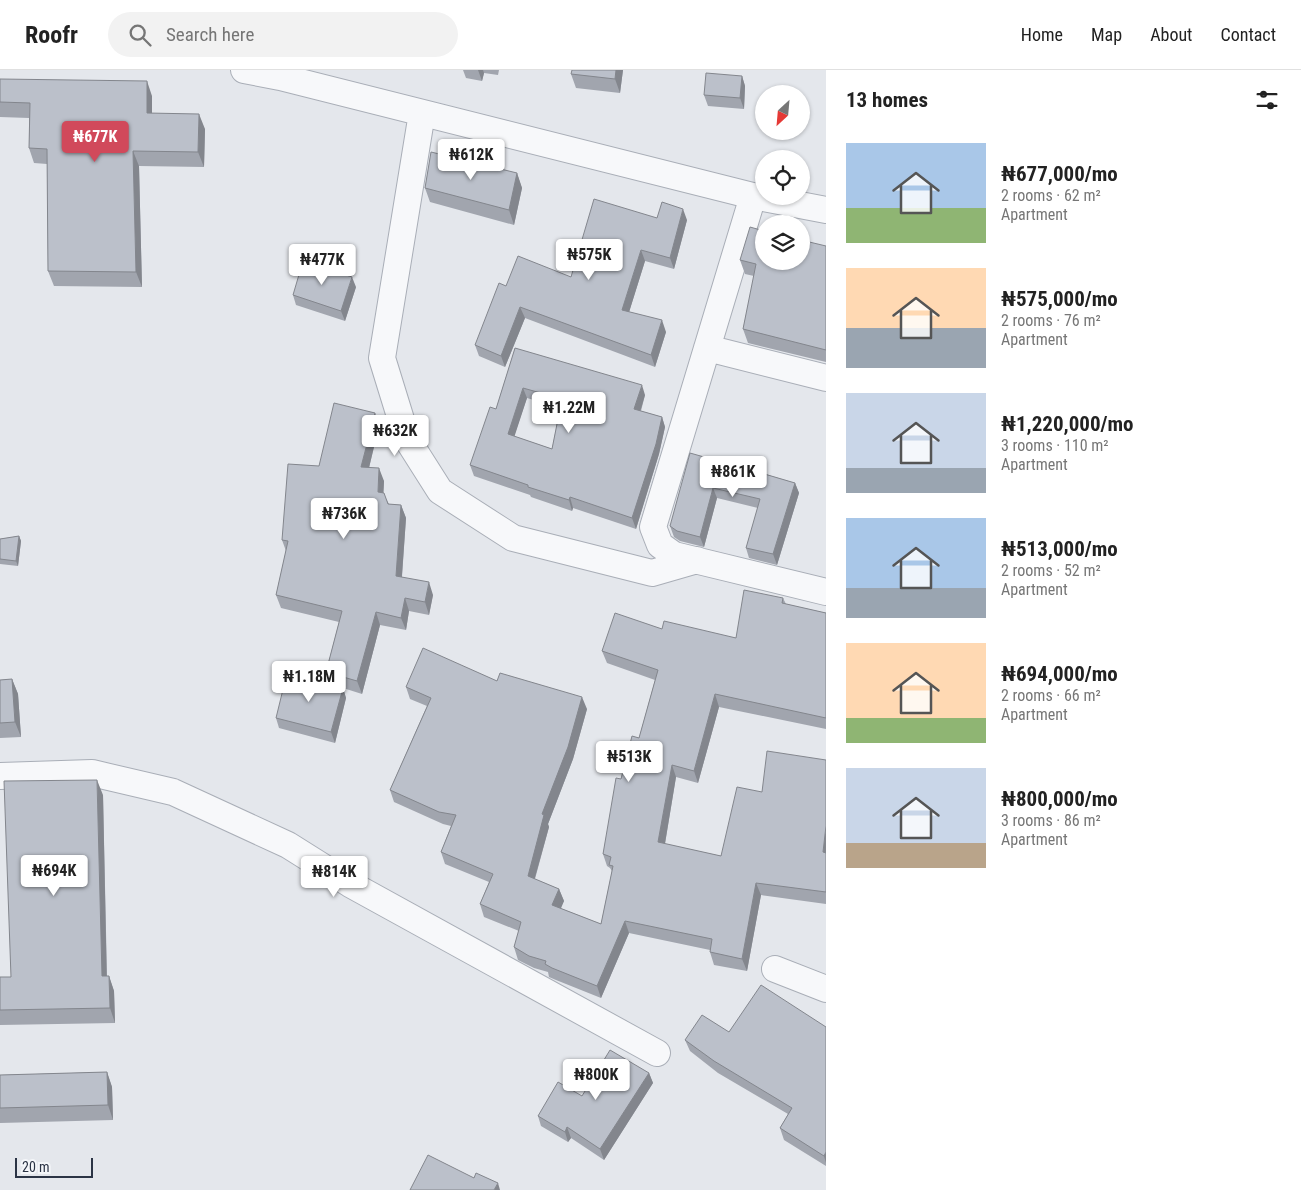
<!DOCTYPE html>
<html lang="en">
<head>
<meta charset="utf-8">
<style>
	:root { --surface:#fff; --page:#f2f2f2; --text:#222; --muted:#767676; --line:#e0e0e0; --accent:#d1495b }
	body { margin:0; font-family:"Roboto Condensed",sans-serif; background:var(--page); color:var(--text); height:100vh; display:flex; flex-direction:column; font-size:19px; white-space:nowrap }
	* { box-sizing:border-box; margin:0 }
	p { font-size:16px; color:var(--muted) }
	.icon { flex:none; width:28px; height:28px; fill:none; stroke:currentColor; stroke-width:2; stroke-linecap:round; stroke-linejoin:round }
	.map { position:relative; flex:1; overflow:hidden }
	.side { display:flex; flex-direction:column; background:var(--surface); width:475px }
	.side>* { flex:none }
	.needle { width:32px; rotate:206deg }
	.controls { position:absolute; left:755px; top:15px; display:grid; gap:10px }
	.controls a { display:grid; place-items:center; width:55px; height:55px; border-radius:50%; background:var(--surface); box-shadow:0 1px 4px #0004; font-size:25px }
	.scale { position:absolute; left:15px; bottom:12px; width:78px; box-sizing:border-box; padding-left:5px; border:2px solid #2b3445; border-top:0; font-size:14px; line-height:18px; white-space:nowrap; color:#2b3445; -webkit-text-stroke:4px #f4f6f9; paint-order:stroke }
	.price { position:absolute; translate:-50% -42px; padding:0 11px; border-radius:5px; background:#fff; color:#222; font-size:16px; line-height:32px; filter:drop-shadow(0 1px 2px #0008) }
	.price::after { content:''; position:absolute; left:50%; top:30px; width:15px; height:11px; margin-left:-8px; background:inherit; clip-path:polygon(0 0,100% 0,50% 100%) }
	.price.selected { background:var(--accent); color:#fff }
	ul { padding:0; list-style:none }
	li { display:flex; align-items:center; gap:15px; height:125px; padding:0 20px }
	li span { display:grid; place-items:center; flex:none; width:140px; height:100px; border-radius:0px; color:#555 }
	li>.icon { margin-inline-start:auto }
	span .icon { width:60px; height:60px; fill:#fffc; stroke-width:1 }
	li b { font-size:21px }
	h2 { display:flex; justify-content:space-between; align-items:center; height:60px; padding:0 20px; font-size:21px }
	header { display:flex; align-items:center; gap:30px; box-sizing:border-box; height:70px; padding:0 25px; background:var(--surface); border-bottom:1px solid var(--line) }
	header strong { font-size:24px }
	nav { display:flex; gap:28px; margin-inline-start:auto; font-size:18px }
	.search { width:350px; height:45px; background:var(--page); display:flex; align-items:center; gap:12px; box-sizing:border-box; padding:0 18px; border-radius:28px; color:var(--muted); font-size:19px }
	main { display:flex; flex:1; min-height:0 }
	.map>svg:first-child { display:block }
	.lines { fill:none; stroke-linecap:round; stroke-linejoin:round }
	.minor-casing { stroke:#a9aeb7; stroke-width:28 }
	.minor { stroke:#f7f8fa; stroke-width:26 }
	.wall { fill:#a1a5ae; fill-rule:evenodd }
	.shaded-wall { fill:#83868d }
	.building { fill:#bbc0ca; stroke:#83868d; fill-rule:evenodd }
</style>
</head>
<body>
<header>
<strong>Roofr</strong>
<div class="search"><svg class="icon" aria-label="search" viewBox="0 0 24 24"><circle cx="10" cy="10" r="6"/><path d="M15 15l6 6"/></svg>Search here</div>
<nav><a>Home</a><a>Map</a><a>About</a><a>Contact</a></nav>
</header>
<main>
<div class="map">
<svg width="826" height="1120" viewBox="0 0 826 1120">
	<rect width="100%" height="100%" fill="#e4e7ec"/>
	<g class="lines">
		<defs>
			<path id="minor" d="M244 0 280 7 753 126 826 140
				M422 43 382 288 407 369 440 421 513 468 652 503 697 490
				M753 126 653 457 660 475 674 485 826 522
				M707 278 826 308
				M0 706 92 703 173 722 288 775 350 814 657 983
				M775 899 826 919"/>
		</defs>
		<use href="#minor" class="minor-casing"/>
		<use href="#minor" class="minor"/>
	</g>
	<path class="wall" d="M463 0H499L498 5 484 3 482 11 466 8Z
		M623 0 620 23 576 18 571 4Z
		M742 6 745 16 744 39 708 36 704 25Z
		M0 9 152 26V43L205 59 204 97 139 96 142 217 54 216 48 201 47 94 34 93 29 78V48L0 47Z
		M517 103 522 118 514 155 430 132 425 118Z
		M657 148 687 150 674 199 645 191 629 242 666 262 655 297 525 248 505 297 479 286 475 275 506 216 571 207Z
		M826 176V292L748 273 743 259 754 206 745 204 740 190Z
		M356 217 345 251 296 235 293 225Z
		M515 278 645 325 641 341 662 347 665 357 659 384 636 459 573 438 572 441 531 427 530 425 474 406 470 395 496 339ZM527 328 560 338 552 379 514 366Z
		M375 343 379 356 369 398 384 411 383 423 389 434 401 435 406 448 402 507 433 525 429 545 409 541 406 560 380 555 362 624 343 618 346 628 335 673 279 658 276 648 330 615 326 602 339 552 281 538 276 525 286 481 282 470 319 396Z
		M725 393 762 396 765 404 795 413 799 423 777 495 749 488 746 478 758 438 717 428 704 477 680 471 674 467 670 456Z
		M19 466 21 471 18 496 0 494V469Z
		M783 528 786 534 826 543V659L719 637 698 713 676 707 665 774 721 786 762 722 826 690V834L761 825 747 901 714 895 710 882V880L629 863 601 928 556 910 549 907 548 902 534 898 518 890 514 877 519 861 484 847 480 834 489 812 445 794 441 782 451 756 443 754 394 732 390 720 427 636 410 629 406 617 497 611 587 639 573 689 548 754 549 757 535 809 559 819 564 831 560 838 601 854 612 801 610 798 607 796 603 784 621 709 639 668 655 610 607 593 602 581 662 559 736 568Z
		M12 609 18 624 21 667 0 668V610Z
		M103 725 107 906H109L114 921 115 953 0 955V907H11Z
		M826 957V1096L784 1070 780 1058 788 1044 718 1003 690 981 685 970 729 962Z
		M107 1002 112 1017 113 1050 0 1053V1005Z
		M649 1003 653 1013 604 1090 571 1068 568 1072 541 1056 538 1046 582 1026Z"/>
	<path class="shaded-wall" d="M478 0H483L484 3 482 11Z
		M616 0H623L620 23 615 9Z
		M742 6 745 16 744 39 740 28Z
		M147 11 152 26V58L147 43Z
		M199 44 205 59 204 97 198 82Z
		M133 81 139 96 142 217 136 202Z
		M517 103 522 118 514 155 509 140Z
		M683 139 687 150 674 199 670 188Z
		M641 180 645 191 626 252 622 240Z
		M352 207 356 217 345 251 341 241Z
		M520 237 525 248 505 297 501 286Z
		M662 250 666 262 655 297 651 285Z
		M642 315 645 325 638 349 634 339Z
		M523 318 527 328 512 374 508 364Z
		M375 343 379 356 366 410 361 397Z
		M662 347 665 357 659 384 636 459 632 448Z
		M762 396 766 406 761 403Z
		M379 398 384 411 383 435 378 422Z
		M795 413 799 423 777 495 773 484Z
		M713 418 717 428 704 477 700 467Z
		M570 427 573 438 572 441 569 430Z
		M401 435 406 448 401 518 396 506Z
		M19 466 21 471 18 496 16 491Z
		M429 512 433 525 429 545 425 532Z
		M405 528 409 541 406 560 401 548Z
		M376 542 380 555 362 624 357 611Z
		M12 609 18 624 21 667 15 652Z
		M343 618 346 628 335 673 331 662Z
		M715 624 719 637 698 713 694 701Z
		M582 627 587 639 573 689 548 754 549 757 532 818 528 806 542 744Z
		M672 695 676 707 663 785 658 772Z
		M97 710 103 725 107 921 102 906Z
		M826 756V791L823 782Z
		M756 813 761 825 747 901 742 889Z
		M559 819 564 831 557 848 552 835Z
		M625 851 629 863 601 928 597 916Z
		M109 906 114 921 115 953 110 938Z
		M107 1002 112 1017 113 1050 108 1035Z
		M649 1003 653 1013 604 1090 600 1079Z
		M567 1057 571 1068 568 1072 565 1062Z
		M826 1082V1093L824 1086Z
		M498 1113 500 1120H494Z"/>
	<path class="building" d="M572 0H616L615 9 571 4Z
		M706 3 742 6 740 28 704 25Z
		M0 9 147 11V43L199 44 198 82 133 81 136 202 48 201 47 79 29 78 30 33 0 32Z
		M431 82 517 103 509 140 425 118Z
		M594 129 657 148 662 132 683 139 670 188 641 180 622 240 662 250 651 285 520 237 501 286 475 275 499 213 506 216 518 186 571 207Z
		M750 157 764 161V191H801V170L826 176V280L743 259 756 194 740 190Z
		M303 191 352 207 341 241 293 225Z
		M515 278 642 315 634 339 662 347 656 374 632 448 570 427 569 430 528 417V415L470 395 490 337 496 339ZM523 318 562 329 552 379 508 364Z
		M334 333 375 343 361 397 379 398 378 422 384 423 388 434 401 435 396 506 429 512 425 532 405 528 401 548 376 542 357 611 326 602 342 541 276 525 288 471 282 470 288 394 319 396Z
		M690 383 725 393 727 387 762 396 761 403 795 413 773 484 746 478 760 429 713 418 700 467 677 461 670 456Z
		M19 466 16 491 0 489V469Z
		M744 520 783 528 782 533 826 543V648L715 624 694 701 672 695 658 772 721 786 737 717 762 722 767 681 826 690V756L823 782 826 783V822L756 813 742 889 710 882 712 869 625 851 597 916 552 898 545 894 546 891 529 886 514 877 521 852 480 834 493 804 441 782 456 745 439 742 390 720 431 628 406 617 423 578 497 611 500 603 582 627 568 677 542 744 544 745 528 806 559 819 552 835 601 854 613 796 609 795 611 787 603 784 616 708 621 709 632 666 639 668 658 600 602 581 615 543 662 559 664 551 736 568Z
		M287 603 343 618 331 662 276 648Z
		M12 609 15 652 0 653V610Z
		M97 710 102 906H109L110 938 0 940V907H11L4 711Z
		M761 915 826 957V1082L824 1086 780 1058 792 1038 714 991 685 970 702 945 729 962Z
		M610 980 649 1003 600 1079 567 1057 565 1062 538 1046 558 1012 582 1026Z
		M107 1002 108 1035 0 1038V1005Z
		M428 1085 474 1108 476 1103 498 1113 494 1120H410Z"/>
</svg>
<div class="controls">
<a><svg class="needle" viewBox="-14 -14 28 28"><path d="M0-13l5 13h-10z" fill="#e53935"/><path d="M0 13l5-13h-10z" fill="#767676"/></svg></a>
<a><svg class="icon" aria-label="locate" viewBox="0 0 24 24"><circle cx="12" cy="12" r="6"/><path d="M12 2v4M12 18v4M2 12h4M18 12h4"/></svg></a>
<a><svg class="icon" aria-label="layers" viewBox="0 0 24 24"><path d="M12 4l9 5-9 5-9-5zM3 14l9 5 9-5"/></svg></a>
</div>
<div class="scale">20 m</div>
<b class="price selected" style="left:95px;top:93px">₦677K</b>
<b class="price" style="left:471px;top:111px">₦612K</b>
<b class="price" style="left:589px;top:211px">₦575K</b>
<b class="price" style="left:322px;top:216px">₦477K</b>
<b class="price" style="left:569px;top:364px">₦1.22M</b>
<b class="price" style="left:395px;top:387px">₦632K</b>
<b class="price" style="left:733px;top:428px">₦861K</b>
<b class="price" style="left:344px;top:470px">₦736K</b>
<b class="price" style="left:309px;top:633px">₦1.18M</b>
<b class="price" style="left:629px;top:713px">₦513K</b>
<b class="price" style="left:54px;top:827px">₦694K</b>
<b class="price" style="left:334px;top:828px">₦814K</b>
<b class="price" style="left:596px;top:1031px">₦800K</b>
</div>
<section class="side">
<h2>13 homes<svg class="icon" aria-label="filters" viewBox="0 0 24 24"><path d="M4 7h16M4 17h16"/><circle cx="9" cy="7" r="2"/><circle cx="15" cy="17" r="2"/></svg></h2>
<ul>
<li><span style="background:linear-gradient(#a9c7e8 65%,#8fb573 0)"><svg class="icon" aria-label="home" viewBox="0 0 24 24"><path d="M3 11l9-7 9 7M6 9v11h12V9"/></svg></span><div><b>₦677,000/mo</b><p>2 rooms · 62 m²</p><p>Apartment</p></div></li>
<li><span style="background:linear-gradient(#ffd9b3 60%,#9aa5b1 0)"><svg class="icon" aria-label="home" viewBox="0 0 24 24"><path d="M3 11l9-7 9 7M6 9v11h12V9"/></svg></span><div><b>₦575,000/mo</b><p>2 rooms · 76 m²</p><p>Apartment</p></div></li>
<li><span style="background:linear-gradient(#c9d6e8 75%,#9aa5b1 0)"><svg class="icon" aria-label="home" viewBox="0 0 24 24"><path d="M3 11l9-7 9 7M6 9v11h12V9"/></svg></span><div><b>₦1,220,000/mo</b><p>3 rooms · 110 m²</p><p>Apartment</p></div></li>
<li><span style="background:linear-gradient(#a9c7e8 70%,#9aa5b1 0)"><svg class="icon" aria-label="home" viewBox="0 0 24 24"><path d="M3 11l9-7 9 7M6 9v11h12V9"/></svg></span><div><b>₦513,000/mo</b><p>2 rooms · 52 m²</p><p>Apartment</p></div></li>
<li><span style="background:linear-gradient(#ffd9b3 75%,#8fb573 0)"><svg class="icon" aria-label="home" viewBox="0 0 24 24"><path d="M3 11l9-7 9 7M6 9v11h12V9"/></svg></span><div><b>₦694,000/mo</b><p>2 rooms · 66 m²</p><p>Apartment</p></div></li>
<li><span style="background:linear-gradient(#c9d6e8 75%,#b9a48a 0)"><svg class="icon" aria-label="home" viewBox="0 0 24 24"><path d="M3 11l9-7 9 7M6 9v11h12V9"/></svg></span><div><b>₦800,000/mo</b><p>3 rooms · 86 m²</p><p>Apartment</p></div></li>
</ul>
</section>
</main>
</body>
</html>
